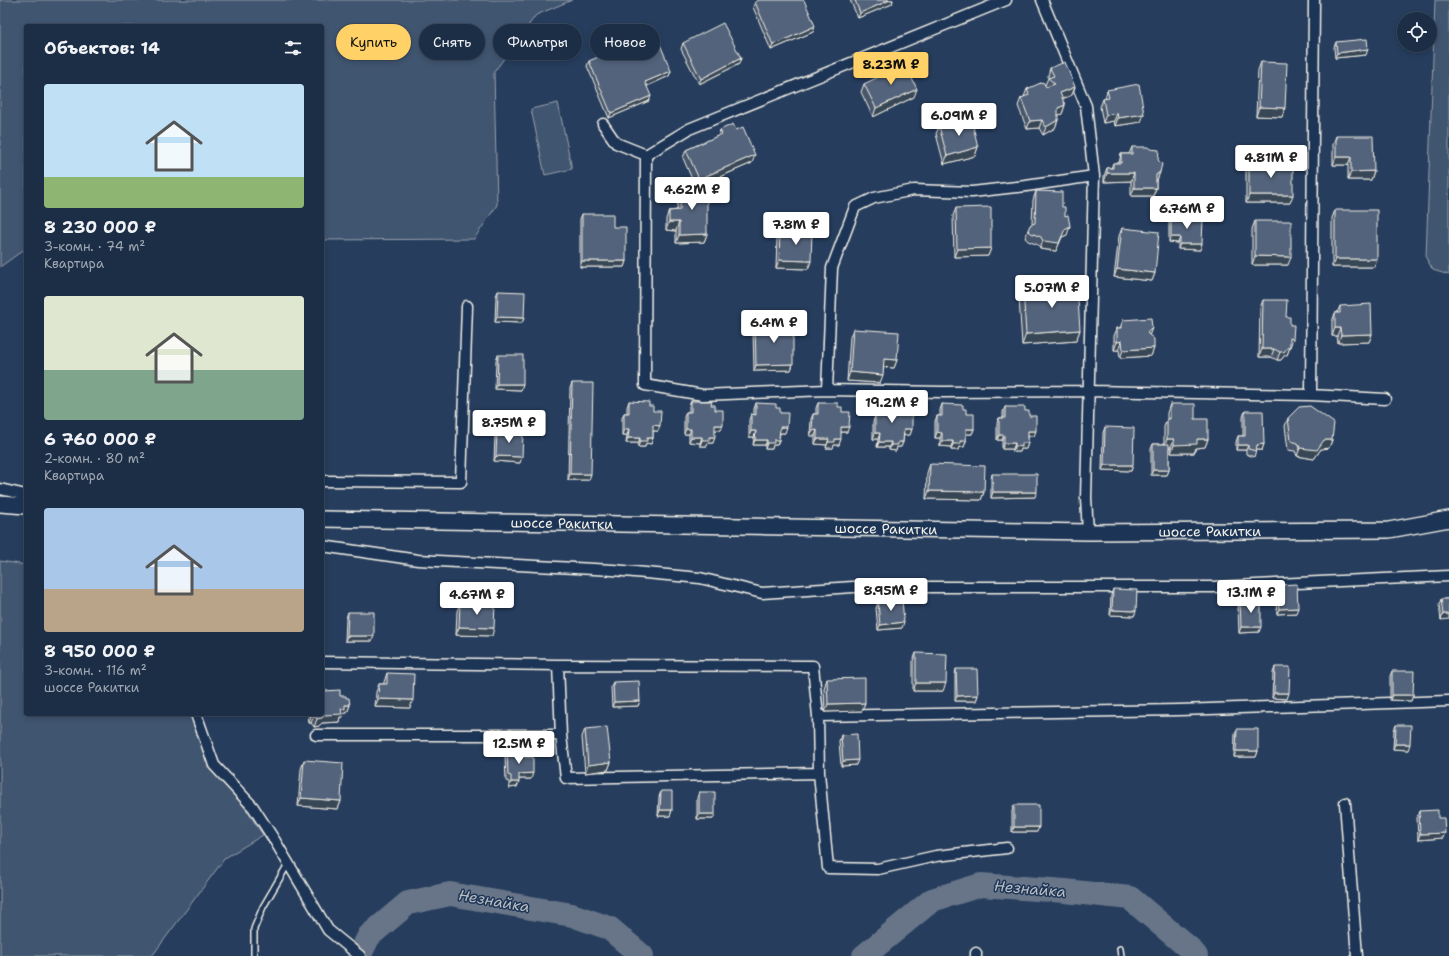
<!DOCTYPE html>
<html lang="ru">
<head>
<meta charset="utf-8">
<style>
	:root { --surface:#1c2e46; --page:#25364d; --text:#f1f3f6; --muted:#a0a8b3; --line:#3a4a5f; --accent:#ffd166 }
	body { margin:0; font-family:"Shantell Sans",sans-serif; background:var(--page); color:var(--text); height:100vh; display:flex; flex-direction:column; font-size:15px; white-space:nowrap }
	* { box-sizing:border-box; margin:0 }
	p { font-size:13px; color:var(--muted) }
	.icon { flex:none; width:22px; height:22px; fill:none; stroke:currentColor; stroke-width:2; stroke-linecap:round; stroke-linejoin:round }
	.map { position:relative; flex:1; overflow:hidden }
	.panel { position:absolute; left:24px; top:24px; width:300px; height:692px; display:flex; flex-direction:column; background:var(--surface); border-radius:4px; box-shadow:0 2px 6px #0003,0 0 0 1px var(--line) }
	.panel>* { flex:none }
	.guide { position:absolute; left:336px; top:24px; width:380px; height:36px; display:flex; gap:8px }
	.fabs { position:absolute; left:1397px; top:12px; display:grid; gap:8px }
	.fabs a { display:grid; place-items:center; width:40px; height:40px; border-radius:50%; background:var(--surface); box-shadow:0 2px 6px #0003,0 0 0 1px var(--line); font-size:20px }
	.price { position:absolute; translate:-50% -34px; padding:0 9px; border-radius:4px; background:#fff; color:#222; font-size:13px; line-height:26px; filter:drop-shadow(0 1px 2px #0008) }
	.price::after { content:''; position:absolute; left:50%; top:24px; width:12px; height:9px; margin-left:-6px; background:inherit; clip-path:polygon(0 0,100% 0,50% 100%) }
	.price.selected { background:var(--accent); color:#111 }
	ul { padding:0; list-style:none }
	li { display:grid; align-content:center; gap:8px; height:212px; padding:0 20px }
	li span { display:grid; place-items:center; height:124px; border-radius:4px; color:#555 }
	li>.icon { margin-inline-start:auto }
	span .icon { width:72px; height:72px; fill:#fffc; stroke-width:1 }
	li b { font-size:17px }
	h2 { display:flex; justify-content:space-between; align-items:center; height:48px; padding:0 20px; font-size:17px }
	.tag { padding:0 14px; border-radius:18px; background:var(--surface); box-shadow:0 2px 6px #0003,0 0 0 1px var(--line); font-size:14px; line-height:36px }
	.tag.selected { background:var(--accent); color:#111 }
	.map>svg:first-child { display:block }
	.green { fill:#40546f; stroke:#9aa2ac }
	.lines { fill:none; stroke-linecap:round; stroke-linejoin:round }
	.river { stroke:#677588; stroke-width:24 }
	.lane-casing { stroke:#f4f1e8; stroke-width:8 }
	.street-casing { stroke:#f4f1e8; stroke-width:13 }
	.secondary-casing { stroke:#f4f1e8; stroke-width:18 }
	.lane { stroke:#1d3557; stroke-width:5 }
	.street { stroke:#1d3557; stroke-width:10 }
	.secondary { stroke:#1d3557; stroke-width:15 }
	.wall { fill:#47566a; stroke:#f4f1e8 }
	.shaded-wall { fill:#394656; stroke:#f4f1e8 }
	.building { fill:#52647b; stroke:#f4f1e8 }
	.labels { text-anchor:middle; dominant-baseline:central; stroke-width:3; stroke-linejoin:round; paint-order:stroke }
	.street-label { font-size:14px; fill:#f4f1e8; stroke:#1d3557 }
	.water-label { font-size:15px; font-style:italic; fill:#bcbfc2; stroke:#1d3557 }
</style>
</head>
<body>
<div class="map">
<svg width="1449" height="956" viewBox="0 0 1449 956">
	<rect width="100%" height="100%" fill="#263d5d"/>
	<filter id="ink" filterUnits="userSpaceOnUse"><feTurbulence type="fractalNoise" baseFrequency=".025" numOctaves="2"/><feDisplacementMap in="SourceGraphic" scale="8" xChannelSelector="R" yChannelSelector="G"/><feConvolveMatrix kernelMatrix="1 2 1 2 8 2 1 2 1" color-interpolation-filters="sRGB"/></filter>
	<g filter="url(#ink)">
		<path class="green" d="M0 0H572L536 15 494 72 497 205 474 239 322 240V26H26V248L0 267Z
			M1435 0H1449V275L1433 270 1426 258Z
			M558 103 572 169 545 175 531 109Z
			M0 561 26 565V714H193L206 749 263 835 225 858 152 956H0Z"/>
		<g class="lines">
			<path class="river" d="M359 956 369 936 408 903 450 894 572 915 609 928 642 956
				M864 956 932 900 981 885 1065 891 1130 898 1190 949 1196 956"/>
			<defs>
				<path id="lane" d="M1120 949 1121 956
					M254 956V929L263 907 288 864"/>
				<path id="street" d="M1042 0 1086 106 1094 176 1086 498 1088 532
					M603 124 616 143 646 155 645 385 703 395 827 390 943 392 1089 391 1311 395 1385 399
					M646 155 689 129 1006 0
					M827 390 832 268 855 207 874 198 914 190 972 192 1026 186 1094 176
					M1311 395 1314 0
					M322 481 461 482 467 306
					M0 489 26 495
					M322 546 418 560 613 570 700 578 762 593 853 587H1213L1449 576
					M322 662 558 665 813 666 818 716 819 773 828 868 878 869 936 856 1007 848
					M558 665 561 735 566 778 819 773
					M196 714 214 765 253 807 275 841 328 930 360 956
					M818 716 1179 710 1449 701
					M316 735H561
					M1345 803 1357 956
					M976 956V953"/>
				<g id="secondary">
					<path d="M0 504 26 506"/>
					<path id="s1" d="M322 519 1088 532 1389 530 1449 519"/>
				</g>
			</defs>
			<use href="#lane" class="lane-casing"/>
			<use href="#street" class="street-casing"/>
			<use href="#secondary" class="secondary-casing"/>
			<use href="#lane" class="lane"/>
			<use href="#street" class="street"/>
			<use href="#secondary" class="secondary"/>
		</g>
		<path class="wall" d="M850 0H893L892 4 858 18Z
			M755 2 815 26 813 32 771 50 753 7Z
			M1336 42 1366 55 1335 58 1334 47Z
			M683 43 741 58 739 64 699 84 681 49Z
			M589 61 671 71 669 76 647 86 649 101 609 118 587 66Z
			M1261 62 1282 117 1256 116 1258 70Z
			M1050 68 1075 87 1072 95 1062 99 1065 105 1062 114 1058 115V120L1055 128 1043 135 1039 128 1027 129 1018 106 1021 98 1024 97 1027 89 1045 85 1048 78V76Z
			M864 84 914 97 873 117 861 92Z
			M1107 90 1141 122 1115 126 1114 121 1103 123 1100 107 1103 99H1105Z
			M939 126 978 147 975 156 944 164 936 134Z
			M720 130 752 163 699 186 707 234 704 242 676 243V231L666 230V219L669 211 677 210 678 193 681 185 695 186 683 158 686 150 718 136Z
			M1336 136 1374 171 1371 180H1348V165H1333V144Z
			M1132 147 1158 160 1160 172 1157 180 1156 181V188L1153 196H1131V181L1104 182V176L1107 168H1111L1113 163H1119L1121 154H1129Z
			M1249 163 1290 203H1246V171Z
			M1036 191 1062 207 1067 235 1062 237 1056 251 1040 249 1038 245 1028 241 1025 238 1028 230 1032 224 1033 200Z
			M956 208 991 248 988 256 954 257 953 216Z
			M1335 210 1374 267H1332V218Z
			M582 214 613 227 626 261 624 267H580V219Z
			M1171 216 1193 219 1200 250 1178 249V243L1169 242V222Z
			M1255 221 1288 265H1252V229Z
			M1122 228 1155 273 1152 281 1114 277 1119 236Z
			M780 231 811 261 808 269 776 268 777 239Z
			M1023 288 1080 330 1076 341 1022 345 1019 298Z
			M498 291 524 318 522 323 495 322 496 296Z
			M1263 300 1286 317 1290 347 1287 355H1285L1281 360H1277L1271 357H1259L1260 308Z
			M1340 306 1372 334 1369 342 1338 343 1337 336H1332V322L1335 313H1337Z
			M1123 320 1152 328 1149 335 1154 348 1151 356 1120 358 1119 350H1114V336L1117 328H1120Z
			M755 324 793 364 791 370 754 371 753 329Z
			M853 329 897 360 894 368 884 367 880 383 847 381 850 337Z
			M498 355 521 390 495 389 496 360Z
			M572 383 589 480H568L570 388Z
			M629 401 649 406 653 411 660 426 658 431H653V438L651 444 646 443 645 447H638V443H626L627 435H622V418L624 413H627V407Z
			M691 401 711 405 715 410 721 430H715L713 443H708L707 446H700V443L689 442V434H684V417L686 412H689V406Z
			M756 403 776 408 780 413 785 433H780L779 440 777 445H773L772 449H765V445H753L754 437H749V420L751 414 754 415V409Z
			M818 403 838 407 842 412 847 432H841L839 445H834L833 448H826L827 445 815 444V436H810L811 419 813 414H816V408Z
			M942 404 963 409 966 414 974 429 972 434H966V441L964 447H959L958 450H951V447L940 446V438H935V421L937 416H940V410Z
			M1170 404 1195 419 1208 439 1205 447 1196 448 1194 453H1171V447H1169V470L1167 475H1151V449L1153 444H1164V427L1167 419V413Z
			M880 405 900 410 904 415 912 429 910 435H904L903 442 901 447H897L896 451 889 450V447H877L878 439H873V422L875 416 878 417V411Z
			M1005 407 1025 411 1029 416 1034 436H1028V443L1026 449H1021L1020 452H1013V449H1002V440H997V423L999 418H1003V412Z
			M1245 411 1264 444 1262 450H1256L1254 457 1246 454V450H1236V442L1238 436H1243V417Z
			M1288 418 1332 440 1329 448 1321 449 1314 459 1297 456 1295 451 1288 450 1285 426Z
			M1105 427 1133 465 1131 471 1102 470 1103 433Z
			M497 431 520 463 494 461 495 436Z
			M930 464 984 492 981 500 926 499 927 473Z
			M992 474 1035 497 991 498V480Z
			M1277 585 1296 613 1277 614 1275 590Z
			M1113 589 1136 611 1134 616 1110 615 1111 595Z
			M1441 599H1449L1441 620 1439 605Z
			M1240 602 1259 632 1239 633 1238 608Z
			M460 603 492 636 456 635 457 611Z
			M878 603 902 628 878 630 876 608Z
			M348 612 372 641H345L346 618Z
			M916 653 943 691H913V661Z
			M1275 667 1287 699 1272 698 1273 673Z
			M956 669 978 695 976 701H955V675Z
			M1392 671 1413 695 1411 701 1390 700V676Z
			M387 673 410 708 375 707 376 692 379 684H384V682Z
			M827 679 862 711 825 712 824 688Z
			M613 682 640 701 638 706 612 707 611 687Z
			M324 691 346 698 350 705 347 713H344L343 717H340L339 722 322 723 319 726 314 727 311 723H309L308 714H322Z
			M1396 725 1408 750 1393 749 1394 730Z
			M585 729 611 762 608 770 585 773 582 737Z
			M1237 729 1258 751 1256 757H1234L1235 734Z
			M841 735 856 765 841 766 839 741Z
			M507 751 525 757 531 779H519L517 787 509 788V782L506 781 505 756Z
			M304 760 341 801 338 809 298 806 301 769Z
			M661 791 672 810 670 816H658L659 797Z
			M699 792 713 819H697V798Z
			M1014 805 1037 832H1012V811Z
			M1419 811 1438 818 1443 838 1418 840 1417 817Z"/>
		<path class="shaded-wall" d="M890 0H893L892 4 858 18 860 13Z
			M815 26 813 32 771 50 773 45Z
			M1368 49 1366 55 1335 58 1337 53Z
			M741 58 739 64 699 84 701 79Z
			M671 71 669 76 643 88 645 82Z
			M1075 87 1072 95 1057 101 1060 93Z
			M917 89 914 97 873 117 876 108Z
			M651 96 649 101 609 118 611 113Z
			M1065 105 1062 114 1055 116 1058 108Z
			M1259 107 1285 108 1282 117 1256 116Z
			M1117 113 1114 121 1103 123 1106 115Z
			M1144 114 1141 122 1115 126 1118 118Z
			M1042 120 1039 128 1027 129 1030 121Z
			M1058 120 1055 128 1043 135 1046 127Z
			M978 147 975 156 944 164 947 156Z
			M755 155 752 163 696 187 699 179Z
			M1336 157H1351L1348 165H1333Z
			M1374 171 1371 180H1348L1351 172Z
			M1160 172 1157 180 1153 183 1156 175Z
			M1107 173H1134L1131 181 1104 182Z
			M1134 188H1156L1153 196H1131Z
			M1249 195H1293L1290 203H1246Z
			M669 222H679L676 231 666 230Z
			M1070 226 1067 235 1062 237 1056 251 1040 249 1043 241Z
			M707 234 704 242 676 243 679 235Z
			M1171 237H1180L1178 243 1169 242Z
			M1180 244H1202L1200 250 1178 249Z
			M991 248 988 256 954 257 957 249Z
			M1255 256 1291 257 1288 265H1252Z
			M1335 259H1377L1374 267H1332Z
			M779 260 811 261 808 269 776 268Z
			M582 261H626L624 267H580Z
			M1117 269 1155 273 1152 281 1114 277Z
			M497 317 524 318 522 323 495 322Z
			M1152 328 1149 336 1147 333Z
			M1335 328H1340L1337 336H1332Z
			M1080 330 1076 341 1022 345 1026 334Z
			M1372 334 1369 342 1338 343 1341 335Z
			M1290 338 1293 339 1290 347H1287Z
			M1122 341 1119 350H1114L1117 342Z
			M1288 347H1290L1287 355H1285L1281 360H1277L1280 352Z
			M1154 348 1151 356 1120 358 1123 350Z
			M1262 349H1274L1271 357H1259Z
			M884 359 897 360 894 368 881 367Z
			M793 364 791 370 754 371 756 365Z
			M850 372 883 375 880 383 847 381Z
			M497 384H523L521 390 495 389Z
			M653 425 660 426 658 431H651Z
			M715 425H723L721 430H713Z
			M780 427H787L785 433H778Z
			M841 427H849L847 432H840Z
			M624 429H629L627 435H622Z
			M686 429H691L689 434H684Z
			M904 429H912L910 435H902Z
			M966 429H974L972 434H964Z
			M817 430 815 436H810L812 431Z
			M751 431H756L754 437H749Z
			M1028 431H1036L1034 436H1026Z
			M937 432 942 433 940 438H935Z
			M875 433H880L878 439H873Z
			M999 435H1004L1002 440H997Z
			M691 437H702L700 443 689 442Z
			M709 437H715L713 443H708L707 446H700L702 440Z
			M628 438H640L638 443H626Z
			M647 438H653L651 444 646 443 645 447H638L640 441Z
			M817 439H829L827 445 815 444Z
			M835 439H841L839 445H834L833 448H826L828 442Z
			M1167 439H1174L1171 447H1164Z
			M1197 439H1208L1205 447 1196 448 1194 453H1171L1174 445Z
			M755 440H767L765 445H753Z
			M774 440H779L777 445H773L772 449H765L767 443Z
			M1324 440H1332L1329 448 1321 449 1314 459 1297 456 1300 448Z
			M942 441H953L951 447 940 446Z
			M960 441H966L964 447H959L958 450H951L953 444Z
			M879 442H891L889 447H877Z
			M898 442H903L901 447H897L896 451 889 450 891 445Z
			M1004 443H1015L1013 449H1002Z
			M1022 443H1028L1026 449H1021L1020 452H1013L1015 446Z
			M1264 444 1262 450H1255L1257 445Z
			M1238 445H1248L1246 450H1236Z
			M496 456 522 457 520 463 494 461Z
			M1104 465H1133L1131 471 1102 470Z
			M1153 470H1169L1167 475H1151Z
			M570 474H591L589 480H568Z
			M929 491 984 492 981 500 926 499Z
			M993 492H1037L1035 497 991 498Z
			M1298 608 1296 613 1277 614 1279 609Z
			M1112 610 1136 611 1134 616 1110 615Z
			M1443 614H1449V619L1441 620Z
			M904 622 902 628 878 630 880 625Z
			M459 627 494 628 492 636 456 635Z
			M1241 627H1261L1259 632 1239 633Z
			M347 636H374L372 641H345Z
			M916 683H946L943 691H913Z
			M1274 693H1289L1287 699 1272 698Z
			M978 695 976 701H955L957 696Z
			M1392 695H1413L1411 701 1390 700Z
			M378 699 413 700 410 708 375 707Z
			M640 701 638 706 612 707 614 702Z
			M865 703 862 711 825 712 828 704Z
			M345 705H350L347 713H344L343 717H340L339 722 322 723 319 726 314 727 317 719 325 715 341 709Z
			M311 715H314L311 723H309Z
			M1395 744H1410L1408 750 1393 749Z
			M1236 751H1258L1256 757H1234Z
			M858 760 856 765 841 766 843 761Z
			M611 762 608 770 585 773 588 765Z
			M533 773 531 779H517L519 774Z
			M511 782H519L517 787 509 788Z
			M301 798 341 801 338 809 298 806Z
			M660 810H672L670 816H658Z
			M699 814H715L713 819H697Z
			M1014 827H1039L1037 832H1012Z
			M1445 833 1443 838 1418 840 1420 834Z"/>
		<path class="building" d="M759 0H804L815 26 773 45 755 2Z
			M855 0H890L860 13Z
			M723 23 741 58 701 79 683 43Z
			M655 32 671 71 645 82 651 96 611 113 589 61Z
			M1367 39 1368 49 1337 53 1336 42Z
			M1065 62 1075 87 1060 93 1065 105 1058 108V120L1046 127 1042 120 1030 121 1021 98 1029 95 1027 89 1043 82 1046 87 1055 84 1048 78 1054 76 1050 68Z
			M1261 62 1287 63 1285 108 1259 107Z
			M905 64 917 89 876 108 864 84Z
			M1139 84 1144 114 1118 118 1117 113 1106 115 1103 99 1109 98 1107 90Z
			M971 118 978 147 947 156 939 126Z
			M733 124 736 130 743 127 755 155 699 179 686 150 722 134 720 130Z
			M1336 136H1373L1374 171 1351 172V157H1336Z
			M1132 147H1148L1150 149 1159 150 1158 160 1162 164 1160 172 1156 175V188H1134V173H1107V168H1113V163H1121V154H1132Z
			M1249 163H1293V195H1249Z
			M681 185 707 186V234L679 235V222H669V211L680 210Z
			M1036 191 1062 192V207H1065V216L1068 215 1070 226 1065 229 1059 243 1043 241 1041 237 1031 233 1028 230 1030 225 1035 223Z
			M991 207V248L957 249 956 208Z
			M1335 210H1377V259H1335Z
			M582 214H613V227H626V261H582Z
			M1171 216 1193 217V219H1203L1202 244H1180V237H1171Z
			M1255 221H1291V257L1255 256Z
			M1122 228 1159 232 1155 273 1117 269Z
			M780 231 812 232 811 261 779 260Z
			M1077 284 1080 330 1026 334 1023 288Z
			M498 291 525 292 524 318 497 317Z
			M1263 300H1287L1286 317H1290V325H1294L1293 339 1290 338V347H1288L1284 352H1280L1274 349H1262Z
			M1371 304 1372 334 1341 335 1340 328H1335V313H1340V306Z
			M1151 318 1152 328 1147 333 1154 339V348L1123 350 1122 341 1117 342V328H1122L1123 320Z
			M793 323V364L756 365 755 324Z
			M853 329 899 332 897 360 884 359 883 375 850 372Z
			M498 355H523V384H497Z
			M572 383H593L591 474H570Z
			M629 401 649 402V406H653V411H661L660 426 653 425V438H647V441H640V438H628L629 429H624V413H629Z
			M691 401H712L711 405H715V410H723V425H715V437H709V440H702V437H691V429H686V412H691Z
			M756 403 776 404V408H780V413H788L787 427H780L779 440H774V443H767V440H755L756 431H751V414L756 415Z
			M818 403H838V407H842V412H850L849 427H841V439H835V442H828L829 439H817V430L812 431 813 414H818Z
			M942 404 963 405V409H966V414H974V429H966V441H960V444H953V441H942V433L937 432V416H942Z
			M1170 404H1195V419H1208V439H1197V444L1174 445V439H1167V419H1170Z
			M880 405H900V410H904V415H912V429H904L903 442H898V445H891V442H879L880 433H875V416L880 417Z
			M1310 406 1334 423 1332 440H1324L1317 450 1300 448 1298 443 1291 441 1288 418 1299 407Z
			M1005 407H1025V411H1029V416H1036V431H1028V443H1022V447L1015 446V443H1004V435H999V418H1005Z
			M1245 411H1263L1264 444 1257 445 1256 451 1248 449V445H1238V436H1245Z
			M1105 427 1134 428 1133 465H1104Z
			M497 431 523 433 522 457 496 456Z
			M1153 444H1169V470H1153Z
			M930 464 985 466 984 492 929 491Z
			M992 474H1037V492H993Z
			M1297 584 1298 608 1279 609 1277 585Z
			M1113 589 1137 590 1136 611 1112 610Z
			M1441 599H1449V614H1443Z
			M902 600 904 622 880 625 878 603Z
			M1240 602H1261V627H1241Z
			M460 603 495 604 494 628 459 627Z
			M348 612H374V636H347Z
			M916 653 947 654 946 683H916Z
			M1275 667H1290L1289 693H1274Z
			M956 669H977L978 695 957 696Z
			M1392 671H1414L1413 695H1392Z
			M387 673 414 674 413 700 378 699 379 684H387Z
			M865 678V703L828 704 827 679Z
			M639 681 640 701 614 702 613 682Z
			M322 690 324 691 340 690V696H346V698H349L350 705H345V709H341L342 714 325 715 322 718 317 719 314 715H311V714H322Z
			M1396 725H1411L1410 744H1395Z
			M607 727 611 762 588 765 585 729Z
			M1237 729H1258V751H1236Z
			M857 734 858 760 843 761 841 735Z
			M525 750V757H533V773L519 774V782H511V776L508 775 507 751Z
			M304 760 343 763 341 801 301 798Z
			M661 791H672V810H660Z
			M699 792H715V814H699Z
			M1014 805H1039V827H1014Z
			M1438 810V818H1444L1445 833 1420 834 1419 811Z"/>
	</g>
	<g class="labels">
		<g class="street-label">
			<text stroke="none"><textPath href="#s1" startOffset="240">шоссе Ракитки</textPath></text>
			<text stroke="none"><textPath href="#s1" startOffset="564">шоссе Ракитки</textPath></text>
			<text stroke="none"><textPath href="#s1" startOffset="888">шоссе Ракитки</textPath></text>
		</g>
		<g class="water-label">
			<text transform="translate(1030 889) rotate(5)">Незнайка</text>
			<text transform="translate(494 901) rotate(10)">Незнайка</text>
		</g>
	</g>
</svg>
<div class="fabs">
<a><svg class="icon" aria-label="locate" viewBox="0 0 24 24"><circle cx="12" cy="12" r="6"/><path d="M12 2v4M12 18v4M2 12h4M18 12h4"/></svg></a>
</div>
<b class="price selected" style="left:891px;top:86px">8.23M ₽</b>
<b class="price" style="left:959px;top:137px">6.09M ₽</b>
<b class="price" style="left:1271px;top:179px">4.81M ₽</b>
<b class="price" style="left:692px;top:211px">4.62M ₽</b>
<b class="price" style="left:1187px;top:230px">6.76M ₽</b>
<b class="price" style="left:796px;top:246px">7.8M ₽</b>
<b class="price" style="left:1052px;top:309px">5.07M ₽</b>
<b class="price" style="left:774px;top:344px">6.4M ₽</b>
<b class="price" style="left:892px;top:424px">19.2M ₽</b>
<b class="price" style="left:509px;top:444px">8.75M ₽</b>
<b class="price" style="left:891px;top:612px">8.95M ₽</b>
<b class="price" style="left:1251px;top:614px">13.1M ₽</b>
<b class="price" style="left:477px;top:616px">4.67M ₽</b>
<b class="price" style="left:519px;top:765px">12.5M ₽</b>
<div class="guide">
<a class="tag selected">Купить</a>
<a class="tag">Снять</a>
<a class="tag">Фильтры</a>
<a class="tag">Новое</a>
</div>
<section class="panel">
<h2>Объектов: 14<svg class="icon" aria-label="filters" viewBox="0 0 24 24"><path d="M4 7h16M4 17h16"/><circle cx="9" cy="7" r="2"/><circle cx="15" cy="17" r="2"/></svg></h2>
<ul>
<li><span style="background:linear-gradient(#bfe0f5 75%,#8fb573 0)"><svg class="icon" aria-label="home" viewBox="0 0 24 24"><path d="M3 11l9-7 9 7M6 9v11h12V9"/></svg></span><div><b>8 230 000 ₽</b><p>3-комн. · 74 m²</p><p>Квартира</p></div></li>
<li><span style="background:linear-gradient(#dfe7d0 60%,#7fa58c 0)"><svg class="icon" aria-label="home" viewBox="0 0 24 24"><path d="M3 11l9-7 9 7M6 9v11h12V9"/></svg></span><div><b>6 760 000 ₽</b><p>2-комн. · 80 m²</p><p>Квартира</p></div></li>
<li><span style="background:linear-gradient(#a9c7e8 65%,#b9a48a 0)"><svg class="icon" aria-label="home" viewBox="0 0 24 24"><path d="M3 11l9-7 9 7M6 9v11h12V9"/></svg></span><div><b>8 950 000 ₽</b><p>3-комн. · 116 m²</p><p>шоссе Ракитки</p></div></li>
</ul>
</section>
</div>
</body>
</html>
